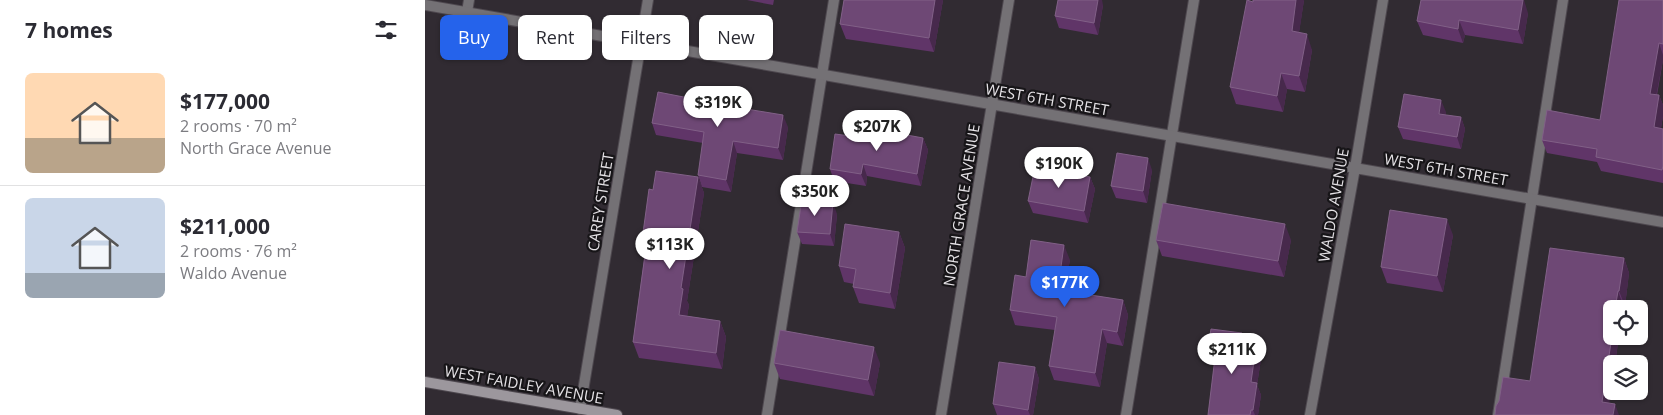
<!DOCTYPE html>
<html lang="en">
<head>
<meta charset="utf-8">
<style>
	:root { --surface:#fff; --page:#f7f7f7; --text:#2b2b33; --muted:#7c7c81; --line:#e1e1e2; --accent:#2563eb }
	body { margin:0; font-family:"Open Sans",sans-serif; background:var(--page); color:var(--text); height:100vh; display:flex; flex-direction:column; font-size:19px; white-space:nowrap }
	* { box-sizing:border-box; margin:0 }
	p { font-size:16px; color:var(--muted) }
	.icon { flex:none; width:28px; height:28px; fill:none; stroke:currentColor; stroke-width:2; stroke-linecap:round; stroke-linejoin:round }
	.map { position:relative; flex:1; overflow:hidden }
	.side { display:flex; flex-direction:column; background:var(--surface); width:425px }
	.side>* { flex:none }
	.hud { position:absolute; left:15px; top:15px; width:475px; height:45px; display:flex; gap:10px }
	.fabs { position:absolute; left:1178px; top:300px; display:grid; gap:10px }
	.fabs a { display:grid; place-items:center; width:45px; height:45px; border-radius:8px; background:var(--surface); box-shadow:0 1px 4px #0004; font-size:25px }
	.price { position:absolute; translate:-50% -42px; padding:0 11px; border-radius:18px; background:#fff; color:#222; font-size:16px; line-height:32px; filter:drop-shadow(0 1px 2px #0008) }
	.price::after { content:''; position:absolute; left:50%; top:30px; width:15px; height:11px; margin-left:-8px; background:inherit; clip-path:polygon(0 0,100% 0,50% 100%) }
	.price.selected { background:var(--accent); color:#fff }
	ul { padding:0; list-style:none }
	li { display:flex; align-items:center; gap:15px; height:125px; padding:0 25px }
	li+li { border-top:1px solid var(--line) }
	li span { display:grid; place-items:center; flex:none; width:140px; height:100px; border-radius:8px; color:#555 }
	li>.icon { margin-inline-start:auto }
	span .icon { width:60px; height:60px; fill:#fffc; stroke-width:1 }
	li b { font-size:21px }
	h2 { display:flex; justify-content:space-between; align-items:center; height:60px; padding:0 25px; font-size:21px }
	.chip { padding:0 18px; border-radius:8px; background:var(--surface); box-shadow:0 1px 4px #0004; font-size:18px; line-height:45px }
	.chip.selected { background:var(--accent); color:#fff }
	main { display:flex; flex:1; min-height:0 }
	.map>svg:first-child { display:block }
	.lines { fill:none; stroke-linecap:round; stroke-linejoin:round }
	.lane-casing { stroke:#4e484f; stroke-width:12 }
	.street-casing { stroke:#4e484f; stroke-width:12 }
	.secondary-casing { stroke:#4e484f; stroke-width:12 }
	.lane { stroke:#747175; stroke-width:10 }
	.street { stroke:#747175; stroke-width:10 }
	.secondary { stroke:#9c979d; stroke-width:10 }
	.wall { fill:#603568 }
	.shaded-wall { fill:#47294c }
	.building { fill:#6e4875; stroke:#816087 }
	.labels { text-anchor:middle; dominant-baseline:central; stroke-width:4.5; stroke-linejoin:round; paint-order:stroke }
	.street-label { font-size:15px; fill:#e5e2e6; stroke:#171518 }
</style>
</head>
<body>
<main>
<section class="side">
<h2>7 homes<svg class="icon" aria-label="filters" viewBox="0 0 24 24"><path d="M4 7h16M4 17h16"/><circle cx="9" cy="7" r="2"/><circle cx="15" cy="17" r="2"/></svg></h2>
<ul>
<li><span style="background:linear-gradient(#ffd9b3 65%,#b9a48a 0)"><svg class="icon" aria-label="home" viewBox="0 0 24 24"><path d="M3 11l9-7 9 7M6 9v11h12V9"/></svg></span><div><b>$177,000</b><p>2 rooms · 70 m²</p><p>North Grace Avenue</p></div></li>
<li><span style="background:linear-gradient(#c9d6e8 75%,#9aa5b1 0)"><svg class="icon" aria-label="home" viewBox="0 0 24 24"><path d="M3 11l9-7 9 7M6 9v11h12V9"/></svg></span><div><b>$211,000</b><p>2 rooms · 76 m²</p><p>Waldo Avenue</p></div></li>
</ul>
</section>
<div class="map">
<svg width="1238" height="415" viewBox="0 0 1238 415">
	<rect width="100%" height="100%" fill="#312b32"/>
	<g class="lines">
		<defs>
			<path id="lane" d="M42 12 44 0
				M342 415 409 0
				M701 415 769 0
				M1073 415 1138 0"/>
			<path id="street" d="M0 5 1238 222
				M155 409 223 0
				M516 415 584 0
				M885 415 930 168 958 0"/>
			<path id="secondary" d="M0 382 192 415"/>
		</defs>
		<use href="#lane" class="lane-casing"/>
		<use href="#street" class="street-casing"/>
		<use href="#secondary" class="secondary-casing"/>
		<use href="#lane" class="lane"/>
		<use href="#street" class="street"/>
		<use href="#secondary" class="secondary"/>
	</g>
	<path class="wall" d="M322 0H349L348 5Z
		M419 0H518L509 52 421 39 415 24Z
		M879 0 874 32 887 50 880 92 862 89 858 112 811 104 805 87Z
		M1238 0V60L1232 95H1234L1238 105V116L1236 128 1238 129V183L1176 171 1172 162 1122 153 1117 140 1175 120Z
		M678 5 673 35 634 28 630 16Z
		M1103 13 1098 44 1040 35 1038 43 998 35 992 21Z
		M1021 112 1020 115 1036 117 1040 129 1036 149 978 139 973 127Z
		M227 123 363 127 358 160 312 153 306 192 277 187 273 175 278 143 231 135Z
		M498 138 503 150 496 186 442 176 441 186 409 181 405 169 448 139Z
		M727 170 722 203 691 198 686 186Z
		M273 177 279 193 262 301 264 305 262 316 295 321 301 337 297 369 214 358 208 342 219 259 218 255 220 240 218 233Z
		M665 177 670 189 663 223 608 213 603 201Z
		M412 214 409 246 377 244 372 232Z
		M474 232 480 248 470 309 434 303 428 287 429 284 419 282 414 266Z
		M1028 235 1018 292 962 283 956 267Z
		M731 240H866L859 277 737 256Z
		M1199 258 1204 273 1200 306 1198 305 1186 336H1194L1190 364H1186L1105 381Z
		M645 260 643 269 649 270 654 284 653 293 698 300 703 315 698 346 682 343 675 387 629 380 624 366 630 330 590 325 585 310Z
		M817 333 822 346 836 359 832 385 836 395 833 415H783L790 360H788L783 348Z
		M349 363H455L449 396 355 379Z
		M610 367 614 379 608 415H572L568 404Z"/>
	<path class="shaded-wall" d="M510 0H518L509 52 504 38Z
		M673 0H677L678 5 673 35 669 23Z
		M871 0H879L872 47 867 31Z
		M1098 0H1099L1103 13 1098 44 1093 30Z
		M1034 20 1040 35 1038 43 1033 29Z
		M882 34 887 50 880 92 874 76Z
		M1234 43 1238 55V60L1229 107 1225 94Z
		M856 73 862 89 858 112 852 96Z
		M1234 95 1238 105V116L1234 140 1229 127Z
		M1016 100 1021 112 1019 126 1014 114Z
		M358 115 363 127 358 160 353 148Z
		M1036 117 1040 129 1036 149 1032 137Z
		M498 138 503 150 496 186 492 174Z
		M308 141 312 153 306 192 301 180Z
		M723 158 727 170 722 203 718 191Z
		M438 164 442 176 441 186 436 174Z
		M273 177 279 193 262 301 264 305 260 331 254 315 256 288Z
		M665 177 670 189 663 223 659 211Z
		M408 202 412 214 409 246 405 234Z
		M1022 219 1028 235 1018 292 1012 276Z
		M860 224 866 240 859 277 853 261Z
		M474 232 480 248 470 309 465 293Z
		M639 245 645 260 641 282 636 267Z
		M1199 258 1204 273 1200 306 1194 291Z
		M649 270 654 284 651 306 646 292Z
		M1193 291 1198 305V309H1190Z
		M698 300 703 315 698 346 692 332Z
		M295 321 301 337 297 369 291 353Z
		M677 329 682 343 675 387 670 373Z
		M817 333 822 345 820 357 816 345Z
		M1187 336H1194L1190 364H1186V390L1183 415 1177 402Z
		M449 347 455 363 449 396 443 380Z
		M831 347 836 359 832 385 836 395 833 415H830L828 410 826 382Z
		M610 367 614 379 608 415H605L603 410Z
		M1190 404 1194 415H1188Z"/>
	<path class="building" d="M419 0H510L504 38 415 24Z
		M633 0H673L669 23 630 16Z
		M822 0 828 2V0H871L867 31 882 34 874 76 856 73 852 96 805 87Z
		M996 0H1098L1093 30 1034 20 1033 29 992 21Z
		M1194 0H1238V44L1234 43 1225 94 1234 95 1229 127 1238 129V166L1237 170 1171 157 1172 149 1117 140 1122 110 1175 120Z
		M233 92 315 108 358 115 353 148 308 141 301 180 273 175 279 132 227 123Z
		M979 94 1016 100 1014 114 1036 117 1032 137 973 127Z
		M450 129 498 138 492 174 438 164 436 174 405 169 410 134 448 139Z
		M692 153 723 158 718 191 686 186Z
		M610 167 665 177 659 211 603 201Z
		M231 171 273 177 256 288 258 289 254 315 295 321 291 353 208 342 220 255H218L221 234 218 233 224 189 228 190Z
		M377 199 408 202 405 234 372 232Z
		M738 203 860 224 853 261 731 240Z
		M965 210 1022 219 1012 276 956 267Z
		M420 224 474 232 465 293 428 287 431 269 414 266Z
		M606 240 639 245 636 267 649 270 646 292 698 300 692 332 677 329 670 373 624 366 632 317 585 310 590 275 601 277Z
		M1125 248 1199 258 1194 291H1193L1190 309H1186L1187 336 1177 402 1190 404 1188 415H1070L1071 406 1074 401 1078 377 1105 381Z
		M786 329 817 333 816 345 831 347 826 382 832 383 828 410H826L825 415H783L791 349 783 348Z
		M355 330 449 347 443 380 349 363Z
		M574 362 610 367 603 410 568 404Z"/>
	<g class="labels">
		<g class="street-label">
			<text transform="translate(622 99) rotate(10)">WEST 6TH STREET</text>
			<text transform="translate(1021 169) rotate(10)">WEST 6TH STREET</text>
			<text transform="translate(175 202) rotate(-81)">CAREY STREET</text>
			<text transform="translate(536 205) rotate(-81)">NORTH GRACE AVENUE</text>
			<text transform="translate(908 205) rotate(-80)">WALDO AVENUE</text>
			<text transform="translate(99 384) rotate(10)">WEST FAIDLEY AVENUE</text>
		</g>
	</g>
</svg>
<div class="fabs">
<a><svg class="icon" aria-label="locate" viewBox="0 0 24 24"><circle cx="12" cy="12" r="6"/><path d="M12 2v4M12 18v4M2 12h4M18 12h4"/></svg></a>
<a><svg class="icon" aria-label="layers" viewBox="0 0 24 24"><path d="M12 4l9 5-9 5-9-5zM3 14l9 5 9-5"/></svg></a>
</div>
<b class="price" style="left:293px;top:128px">$319K</b>
<b class="price" style="left:452px;top:152px">$207K</b>
<b class="price" style="left:634px;top:189px">$190K</b>
<b class="price" style="left:390px;top:217px">$350K</b>
<b class="price" style="left:245px;top:270px">$113K</b>
<b class="price selected" style="left:640px;top:308px">$177K</b>
<b class="price" style="left:807px;top:375px">$211K</b>
<div class="hud">
<a class="chip selected">Buy</a>
<a class="chip">Rent</a>
<a class="chip">Filters</a>
<a class="chip">New</a>
</div>
</div>
</main>
</body>
</html>
